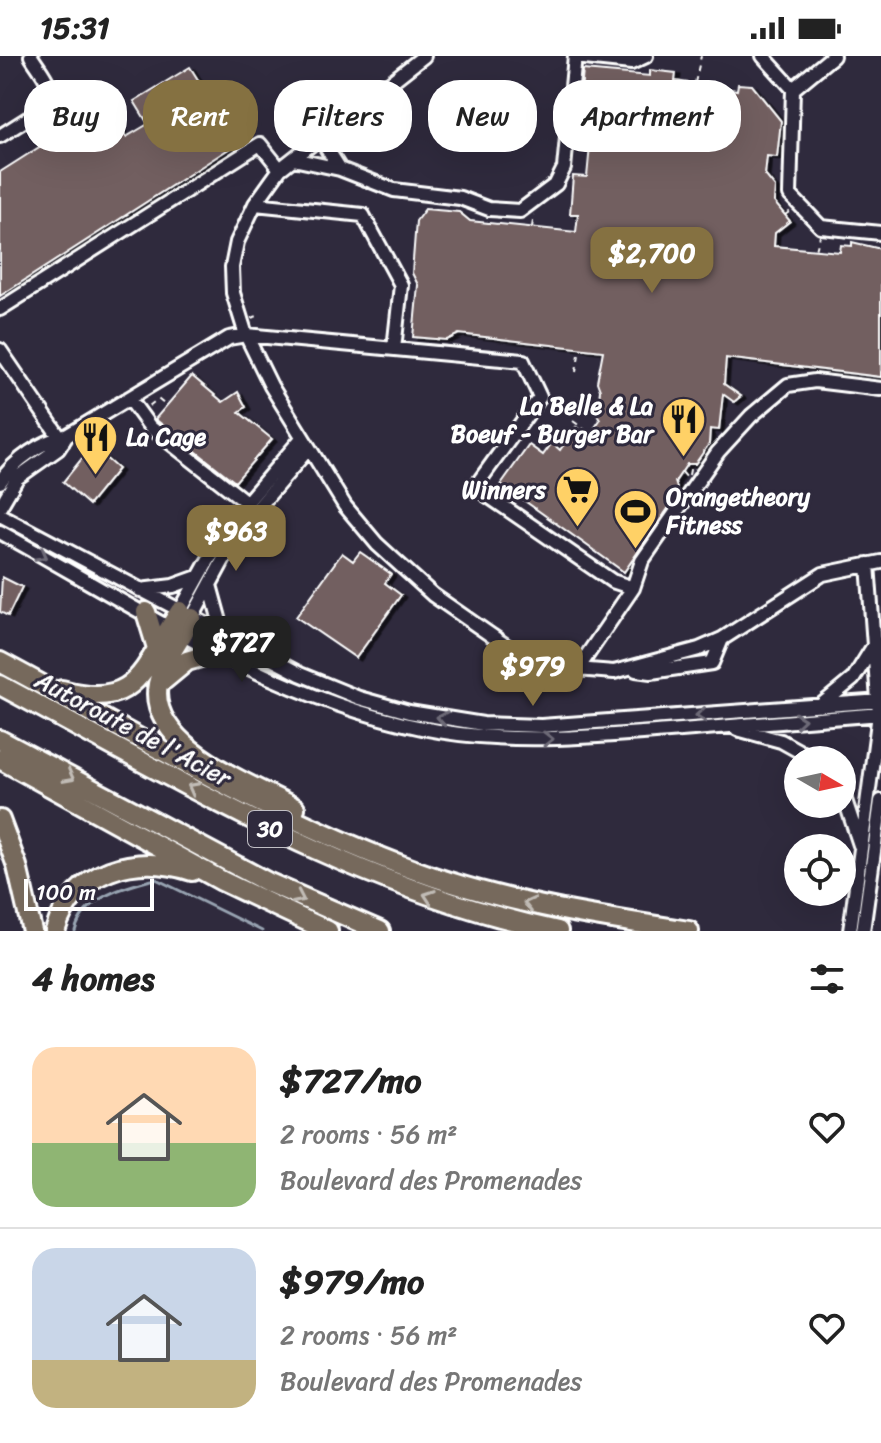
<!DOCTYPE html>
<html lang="en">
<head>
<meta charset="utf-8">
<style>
	:root { --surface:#fff; --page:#f2f2f2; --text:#222; --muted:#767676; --line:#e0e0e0; --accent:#857141 }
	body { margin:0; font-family:Sriracha,sans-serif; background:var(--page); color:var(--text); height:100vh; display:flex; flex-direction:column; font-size:30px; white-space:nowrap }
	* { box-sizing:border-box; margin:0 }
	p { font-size:26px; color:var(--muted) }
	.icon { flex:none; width:44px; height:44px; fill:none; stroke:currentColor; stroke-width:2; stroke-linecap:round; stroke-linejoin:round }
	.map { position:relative; height:875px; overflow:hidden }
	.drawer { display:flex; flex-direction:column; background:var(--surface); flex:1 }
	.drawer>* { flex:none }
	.banner { position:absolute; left:24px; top:24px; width:834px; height:72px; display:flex; gap:16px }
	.needle { width:52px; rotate:99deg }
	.fabs { position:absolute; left:784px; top:690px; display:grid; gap:16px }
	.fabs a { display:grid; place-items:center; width:72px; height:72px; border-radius:50%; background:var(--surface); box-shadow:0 8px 32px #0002; font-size:40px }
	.scale { position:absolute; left:24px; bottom:20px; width:130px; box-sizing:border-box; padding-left:8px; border:4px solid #fff; border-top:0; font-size:22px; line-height:28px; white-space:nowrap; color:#fff; -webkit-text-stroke:6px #2f2a3d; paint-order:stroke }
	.price { position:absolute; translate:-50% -68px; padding:0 18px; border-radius:16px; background:var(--accent); color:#fff; font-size:26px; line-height:52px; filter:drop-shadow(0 2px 4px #0008) }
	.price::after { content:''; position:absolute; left:50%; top:48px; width:24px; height:18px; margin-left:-12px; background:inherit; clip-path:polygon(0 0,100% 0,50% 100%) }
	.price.selected { background:#222; color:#fff }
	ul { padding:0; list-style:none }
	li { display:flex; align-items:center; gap:24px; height:200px; padding:0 32px }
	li+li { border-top:2px solid var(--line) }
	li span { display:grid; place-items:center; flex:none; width:224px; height:160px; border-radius:24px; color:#555 }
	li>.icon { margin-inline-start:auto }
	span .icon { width:96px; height:96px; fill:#fffc; stroke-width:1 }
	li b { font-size:34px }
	h2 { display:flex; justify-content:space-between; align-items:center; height:96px; padding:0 32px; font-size:34px }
	.pill { padding:0 28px; border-radius:32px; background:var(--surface); box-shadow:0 8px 32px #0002; font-size:28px; line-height:72px }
	.pill.selected { background:var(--accent); color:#fff }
	.status { display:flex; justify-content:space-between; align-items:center; height:56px; padding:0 40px; background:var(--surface); direction:ltr }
	.status svg { height:22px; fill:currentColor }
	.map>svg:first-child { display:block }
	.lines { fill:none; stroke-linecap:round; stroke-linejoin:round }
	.stream { stroke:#98a4b2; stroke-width:3 }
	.building { fill:#725e60; stroke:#fff; stroke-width:2; filter:url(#shadow) }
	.minor-casing { stroke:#fff; stroke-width:18 }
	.highway-casing { stroke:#fff; stroke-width:24 }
	.path { stroke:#fff; stroke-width:2; stroke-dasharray:6 6; stroke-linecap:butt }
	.minor { stroke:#2f2a3d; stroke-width:12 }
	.highway { stroke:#76695c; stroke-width:18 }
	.oneway { stroke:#6d6a77 }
	.oneway2 { stroke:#c1bcb6 }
	.labels { text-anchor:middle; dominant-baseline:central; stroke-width:6; stroke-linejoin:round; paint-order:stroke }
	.shield { fill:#2f2a3d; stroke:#c1bfc5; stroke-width:2 }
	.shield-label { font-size:22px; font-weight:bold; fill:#fff }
	.poi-label { font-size:24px; font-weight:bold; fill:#fff; stroke:#2f2a3d; text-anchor:end }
	.street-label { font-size:24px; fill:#fff; stroke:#2f2a3d }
</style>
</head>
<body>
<div class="status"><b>15:31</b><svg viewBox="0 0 49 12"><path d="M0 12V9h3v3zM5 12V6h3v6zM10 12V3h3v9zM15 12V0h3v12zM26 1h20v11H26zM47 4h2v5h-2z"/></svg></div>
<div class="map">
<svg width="881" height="875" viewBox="0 0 881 875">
	<defs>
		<filter id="shadow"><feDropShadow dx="4.5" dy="2.5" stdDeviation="0" flood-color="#0009"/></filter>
	</defs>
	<rect width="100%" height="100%" fill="#2f2a3d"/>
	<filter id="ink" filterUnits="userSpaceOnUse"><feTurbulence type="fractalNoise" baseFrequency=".0125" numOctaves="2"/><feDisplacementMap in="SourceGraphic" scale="16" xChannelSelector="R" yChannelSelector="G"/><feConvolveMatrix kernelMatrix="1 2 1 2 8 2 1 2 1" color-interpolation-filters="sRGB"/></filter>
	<g filter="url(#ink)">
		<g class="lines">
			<path class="stream" d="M75 875C84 841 126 830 156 823L262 875"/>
		</g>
		<path class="building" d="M190 11 238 87 0 240V116L107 48 126 81 148 68 134 45Z
			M583 14 650 20V14L676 17 675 25 737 34 738 28 752 29 781 65 777 101 767 100 765 119 775 131 774 146 790 165 775 177 774 190 840 196 841 189 852 190V186L881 193V321L726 302 724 328 741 340 734 346 723 338 719 374 710 373 709 388 695 408H687L675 426 677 432 669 445 672 447 624 516 501 428 529 389 543 399 552 387 560 394 576 371 589 380 600 364 597 359 600 334 597 326 603 295 459 278 447 284 413 281 418 229 412 217 416 165 425 153 459 156 470 165 576 176 578 158H570L573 120 587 121 590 90 605 92 606 73 578 70Z
			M192 320 223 346 238 336 246 351 239 356 272 383 235 426 155 363Z
			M92 390 118 413 89 449 63 426Z
			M360 496 391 518 385 527 401 539 356 602 296 561 342 497 353 505Z
			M2 521 22 531 8 560 0 556Z"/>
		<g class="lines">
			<defs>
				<path id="minor" d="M424 0 280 113 255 148 237 186 232 211 233 237 246 279 271 330 345 450 377 488 433 539 528 605 552 611 614 616 699 593 722 583 823 518 881 506
					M763 0 793 33 790 139 821 171 881 177
					M575 1 631 7 646 0
					M793 33 833 0
					M0 80 49 49C57 32 39 14 31 0
					M320 82 340 113 394 134 460 142 489 153 520 155 556 128 564 112 575 0
					M293 103 340 113
					M255 148 363 159 401 229 394 293
					M0 253 260 88 280 113
					M0 294 63 386
					M129 342 150 371 246 446
					M0 426C15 403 41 386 68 379L229 282 246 279 523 305 540 341 475 431 612 525 633 532
					M0 451 17 422 58 393 66 381
					M0 459 300 618 359 642 409 656 483 668 541 670 881 645
					M0 476C134 550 270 641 422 672 505 689 586 681 669 675 740 669 811 664 881 658
					M210 529 224 580
					M140 534 173 530 198 521
					M180 555 229 467 302 382
					M192 562 240 473 309 392
					M577 614 633 532 642 505 718 396 751 360 788 329 815 325 881 333
					M636 614 651 616 712 607 722 583
					M820 650 853 623 876 586
					M737 673 781 685 815 704
					M842 735 860 789
					M850 875 879 658 868 508
					M863 875 881 745"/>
				<path id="highway" d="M146 556 157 592
					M192 562C181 583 163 605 158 628 146 690 251 728 295 752
					M0 606C143 682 280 768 434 821 517 849 603 862 689 875
					M164 624 187 605 218 596
					M0 629C181 725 355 833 558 875
					M62 634C140 655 143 610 180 555
					M0 684 267 826 380 875
					M0 703 222 825 328 875
					M0 764 17 810 32 875
					M55 875C74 813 136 797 192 815"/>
			</defs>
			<use href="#minor" class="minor-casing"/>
			<use href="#highway" class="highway-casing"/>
			<path class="path" d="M695 27 701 0
				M785 159 792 154
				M532 171 534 159
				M816 194 820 180
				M251 262 261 259
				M576 316 580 293
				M149 350 158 343 166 350
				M573 365 591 378
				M682 416 688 423
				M689 419 691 408"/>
			<use href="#minor" class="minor"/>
			<use href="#highway" class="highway"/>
		</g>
		<defs><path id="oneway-chevron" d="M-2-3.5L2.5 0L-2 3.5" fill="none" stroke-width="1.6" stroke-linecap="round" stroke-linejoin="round" transform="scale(2)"/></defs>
		<g class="oneway">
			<use href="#oneway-chevron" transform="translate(42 499) rotate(29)"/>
			<use href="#oneway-chevron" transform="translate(701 659) rotate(175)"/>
			<use href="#oneway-chevron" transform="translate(442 662) rotate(-170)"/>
			<use href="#oneway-chevron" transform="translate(800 664) rotate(-5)"/>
			<use href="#oneway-chevron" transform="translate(548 683) rotate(-1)"/>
		</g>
		<g class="oneway2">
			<use href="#oneway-chevron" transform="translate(69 721) rotate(28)"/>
			<use href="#oneway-chevron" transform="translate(193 732) rotate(-152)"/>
			<use href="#oneway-chevron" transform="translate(429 840) rotate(-161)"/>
			<use href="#oneway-chevron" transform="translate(299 842) rotate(25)"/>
			<use href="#oneway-chevron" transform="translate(529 848) rotate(-167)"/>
		</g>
	</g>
	<defs>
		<symbol id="restaurant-pin" viewBox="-11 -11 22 30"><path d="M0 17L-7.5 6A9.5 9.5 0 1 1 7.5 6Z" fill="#ffd166" stroke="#2f2a3d"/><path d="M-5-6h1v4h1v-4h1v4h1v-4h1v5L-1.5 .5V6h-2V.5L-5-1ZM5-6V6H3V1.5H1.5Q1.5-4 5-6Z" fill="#111"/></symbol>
		<symbol id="supermarket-pin" viewBox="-11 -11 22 30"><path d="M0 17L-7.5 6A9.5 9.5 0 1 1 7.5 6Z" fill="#ffd166" stroke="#2f2a3d"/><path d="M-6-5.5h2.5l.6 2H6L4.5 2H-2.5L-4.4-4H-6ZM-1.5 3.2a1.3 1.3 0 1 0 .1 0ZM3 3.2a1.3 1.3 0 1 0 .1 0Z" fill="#111"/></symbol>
		<symbol id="stadium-pin" viewBox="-11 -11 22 30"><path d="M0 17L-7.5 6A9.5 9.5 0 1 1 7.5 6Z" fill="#ffd166" stroke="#2f2a3d"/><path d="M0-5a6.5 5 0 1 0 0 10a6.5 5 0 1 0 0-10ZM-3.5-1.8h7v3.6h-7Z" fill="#111"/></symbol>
	</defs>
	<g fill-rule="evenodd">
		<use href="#restaurant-pin" x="658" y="338" width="51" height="69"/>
		<use href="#restaurant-pin" x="70" y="356" width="51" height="69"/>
		<use href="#supermarket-pin" x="552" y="408" width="51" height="69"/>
		<use href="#stadium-pin" x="610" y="430" width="51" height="69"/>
	</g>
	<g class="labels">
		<rect class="shield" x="248" y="755" width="44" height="36" rx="6"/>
		<g class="shield-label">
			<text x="270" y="773">30</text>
		</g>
		<g class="poi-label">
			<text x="653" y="350">La Belle &amp; La<tspan x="653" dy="28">Boeuf - Burger Bar</tspan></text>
			<text x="126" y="381" text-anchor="start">La Cage</text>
			<text x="546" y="434">Winners</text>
			<text x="666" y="441" text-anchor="start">Orangetheory<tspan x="666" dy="28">Fitness</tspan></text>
		</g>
		<g class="street-label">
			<text transform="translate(133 673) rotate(28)">Autoroute de l'Acier</text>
		</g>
	</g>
</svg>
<div class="fabs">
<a><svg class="needle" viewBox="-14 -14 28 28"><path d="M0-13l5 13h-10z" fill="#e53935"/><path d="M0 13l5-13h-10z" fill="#767676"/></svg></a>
<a><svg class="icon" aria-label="locate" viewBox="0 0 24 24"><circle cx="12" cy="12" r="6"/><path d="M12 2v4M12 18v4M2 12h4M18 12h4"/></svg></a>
</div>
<div class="scale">100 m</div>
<b class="price" style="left:652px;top:239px">$2,700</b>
<b class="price" style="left:236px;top:517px">$963</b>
<b class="price selected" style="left:242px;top:628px">$727</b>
<b class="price" style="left:533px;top:652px">$979</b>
<div class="banner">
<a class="pill">Buy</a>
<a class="pill selected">Rent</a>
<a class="pill">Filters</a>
<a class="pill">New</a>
<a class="pill">Apartment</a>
</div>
</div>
<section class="drawer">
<h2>4 homes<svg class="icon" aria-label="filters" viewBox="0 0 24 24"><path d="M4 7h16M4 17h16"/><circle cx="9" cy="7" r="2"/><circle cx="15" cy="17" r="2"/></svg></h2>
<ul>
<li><span style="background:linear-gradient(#ffd9b3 60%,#8fb573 0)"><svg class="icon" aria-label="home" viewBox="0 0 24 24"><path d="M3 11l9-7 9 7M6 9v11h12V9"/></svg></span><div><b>$727/mo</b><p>2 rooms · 56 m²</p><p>Boulevard des Promenades</p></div><svg class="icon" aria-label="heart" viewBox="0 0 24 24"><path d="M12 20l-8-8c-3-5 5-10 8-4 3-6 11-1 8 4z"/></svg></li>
<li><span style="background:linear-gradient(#c9d6e8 70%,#c2b280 0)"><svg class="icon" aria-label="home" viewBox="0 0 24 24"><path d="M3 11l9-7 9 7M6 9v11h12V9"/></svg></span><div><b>$979/mo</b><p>2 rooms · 56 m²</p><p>Boulevard des Promenades</p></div><svg class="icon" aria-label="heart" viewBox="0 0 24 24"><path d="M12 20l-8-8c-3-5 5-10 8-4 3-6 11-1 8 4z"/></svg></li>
</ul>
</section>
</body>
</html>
